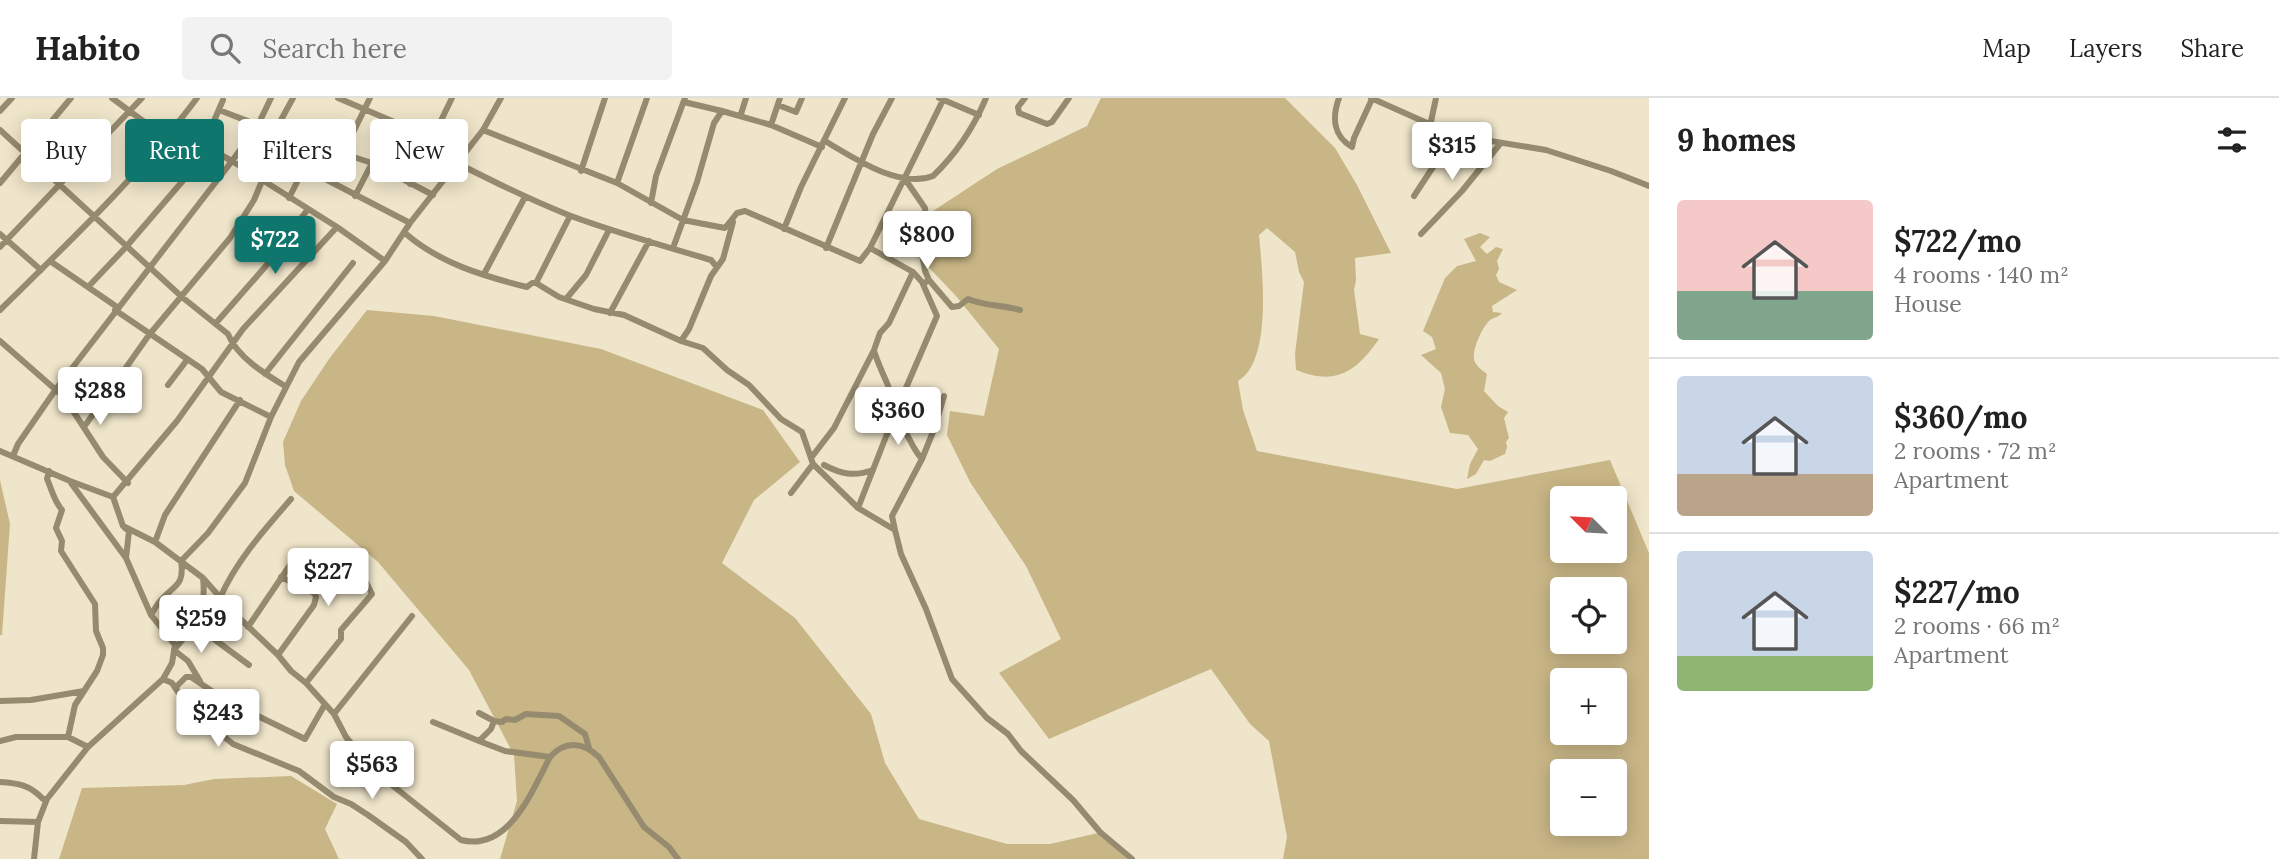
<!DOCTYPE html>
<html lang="en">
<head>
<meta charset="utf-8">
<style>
	:root { --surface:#fff; --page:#f2f2f2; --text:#222; --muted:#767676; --line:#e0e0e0; --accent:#0f766e }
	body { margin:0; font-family:Lora,serif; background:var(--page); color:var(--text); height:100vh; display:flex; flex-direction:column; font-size:26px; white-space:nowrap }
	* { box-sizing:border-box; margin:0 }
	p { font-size:23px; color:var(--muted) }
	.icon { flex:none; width:38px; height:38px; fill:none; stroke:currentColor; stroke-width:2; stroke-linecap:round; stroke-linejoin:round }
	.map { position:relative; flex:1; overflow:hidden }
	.details { display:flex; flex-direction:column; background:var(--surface); width:630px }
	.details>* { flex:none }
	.banner { position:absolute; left:21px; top:21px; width:665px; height:63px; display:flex; gap:14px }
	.needle { width:46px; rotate:294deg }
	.buttons { position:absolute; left:1550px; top:388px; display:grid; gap:14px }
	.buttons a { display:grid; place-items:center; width:77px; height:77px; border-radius:7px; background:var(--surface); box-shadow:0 4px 18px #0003; font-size:35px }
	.price { position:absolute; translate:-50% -60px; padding:0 16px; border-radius:7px; background:#fff; color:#222; font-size:23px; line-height:46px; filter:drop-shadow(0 2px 4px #0008) }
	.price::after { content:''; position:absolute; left:50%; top:42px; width:21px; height:16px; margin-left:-10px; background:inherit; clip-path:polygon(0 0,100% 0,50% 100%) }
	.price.current { background:var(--accent); color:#fff }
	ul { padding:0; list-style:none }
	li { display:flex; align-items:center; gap:21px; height:175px; padding:0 28px }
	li+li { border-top:2px solid var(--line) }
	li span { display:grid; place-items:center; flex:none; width:196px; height:140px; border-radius:7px; color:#555 }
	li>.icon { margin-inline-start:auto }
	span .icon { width:84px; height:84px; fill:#fffc; stroke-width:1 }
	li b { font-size:30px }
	h2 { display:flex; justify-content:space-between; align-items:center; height:84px; padding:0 28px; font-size:30px }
	.chip { padding:0 24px; border-radius:7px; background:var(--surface); box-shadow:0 4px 18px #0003; font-size:24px; line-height:63px }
	.chip.current { background:var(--accent); color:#fff }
	header { display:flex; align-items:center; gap:42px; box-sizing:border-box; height:98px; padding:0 35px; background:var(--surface); border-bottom:2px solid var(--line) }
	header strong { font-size:33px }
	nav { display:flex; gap:38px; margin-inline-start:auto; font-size:24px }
	.search { width:490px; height:63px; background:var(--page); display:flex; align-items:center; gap:18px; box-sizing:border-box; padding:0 24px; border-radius:7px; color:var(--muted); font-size:26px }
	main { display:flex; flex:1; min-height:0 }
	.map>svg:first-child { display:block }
	.green { fill:#c9b687; fill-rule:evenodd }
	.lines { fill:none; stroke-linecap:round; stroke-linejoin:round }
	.minor { stroke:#968b6f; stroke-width:6 }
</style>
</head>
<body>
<header>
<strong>Habito</strong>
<div class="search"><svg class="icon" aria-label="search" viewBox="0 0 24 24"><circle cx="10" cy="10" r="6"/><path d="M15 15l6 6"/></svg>Search here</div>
<nav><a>Map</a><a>Layers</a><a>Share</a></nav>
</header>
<main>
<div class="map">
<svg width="1649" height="761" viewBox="0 0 1649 761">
	<rect width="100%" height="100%" fill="#efe5ca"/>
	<path class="green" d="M1101 0H1285L1335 50 1357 87 1391 155 1355 160 1356 182 1354 192 1360 236 1379 241C1356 274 1336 288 1296 272L1295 256 1304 184 1299 174 1295 154 1267 130 1259 137C1262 171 1273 263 1238 283L1243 312 1257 353 1457 391 1610 362 1649 455V761H1283L1287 739 1269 643 1250 626 1211 571 1049 641 999 575 1061 541 1026 468 970 384 947 337 950 313 984 318 999 251 956 198 917 157 933 113 997 71 1087 28ZM1563 401H1615V453H1563ZM1563 492H1615V544H1563ZM1563 583H1615V635H1563ZM1563 674H1615V726H1563Z
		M1480 135 1490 139 1480 149 1487 156 1496 149 1503 151 1497 163 1499 171 1496 177 1499 184 1517 192 1492 208 1493 214 1502 215C1498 220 1493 219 1489 223 1482 230 1470 255 1475 264 1477 269 1483 273 1487 276L1484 293 1498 308 1508 314 1504 320 1509 340 1506 344 1507 349 1505 356 1490 363 1484 362 1476 376 1467 381 1470 366 1478 351 1468 337 1450 335 1441 309 1445 291 1441 275 1421 257 1436 251 1432 239 1423 233 1445 180 1457 168 1476 163 1464 141Z
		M367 212 434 218 601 251 763 312 800 364 754 402 722 465 795 520 871 616 885 665 919 721 1007 746H1050L1098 735 1127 761H500L517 703 514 657 469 572 378 464 294 393 285 367 283 344 301 303 329 261Z
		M0 382 10 426 2 537H0Z
		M291 678 337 706 325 731 339 761H59L82 690 184 687 214 681Z"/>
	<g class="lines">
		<path class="minor" d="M112 0 166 40
			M338 0 465 54
			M939 0 979 17
			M1025 0 1018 9 1019 15 1047 26 1052 24 1069 0
			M1339 0C1332 19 1333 38 1352 49L1354 40 1372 1
			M1371 0 1454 37 1546 52 1611 73 1649 88
			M684 4 722 13
			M778 7 796 14 802 0
			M219 12 276 34 372 65 433 97
			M0 13 12 0
			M741 16 746 0
			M771 27 780 0
			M1430 28 1436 0
			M174 31 232 63 337 129 385 163
			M0 32 182 199 228 236C237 259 265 276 285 288
			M483 32 617 85 683 122 725 130 737 115 745 113 860 163 870 150 944 0
			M825 43C854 60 899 91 933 78 957 55 973 31 986 0
			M204 46 223 2
			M343 55 370 0
			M459 66C496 85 533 103 571 118 617 135 664 148 711 162L716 168
			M304 70 410 125
			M581 73 605 0
			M252 75 293 0
			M905 81 925 110 926 123 920 143 925 173 929 182
			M0 85 71 0
			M617 85 647 0
			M410 86 452 0
			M355 98 372 65
			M1414 98 1454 37
			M289 100 304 70 319 47
			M651 105 656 78 685 0
			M784 131 801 89 845 0
			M405 135C439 165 483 178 527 189L532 185H536L559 199 594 211 624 217 681 243 703 250 727 272 749 287 781 321 802 334 813 366 858 410 895 432 901 456 926 511 952 581 987 620 1008 636 1021 653 1073 702 1100 734 1132 761
			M0 136 41 172
			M1421 136 1462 93 1500 46
			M0 149 142 0
			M673 150 697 84 714 25 722 13 771 27 822 49
			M826 150 873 36 892 0
			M50 163 117 209
			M484 176 525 99
			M536 185 570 118
			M923 186 929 182 952 209 959 208 968 201C984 208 1003 207 1020 212
			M89 188 126 149 211 50
			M566 201 586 177 609 132
			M0 212C69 144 139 78 197 0
			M115 212 202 271 221 294 271 319
			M610 215 649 143
			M216 225 265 169 308 111
			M0 243 64 299 103 359 128 385
			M681 243 689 231 711 178 723 161 733 124
			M265 276 353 165
			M168 287 187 262
			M896 313 937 218 922 184 913 174
			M894 318C907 330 910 348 922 361
			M84 329 149 237 230 140 254 102 262 83
			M0 353 70 383 113 399 123 428 155 444 203 480 233 514 278 557 291 573 306 585 334 616 346 639 373 672 461 742C509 754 532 693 550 659 565 642 583 644 599 659L644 729 669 749 678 761
			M13 358 18 346 56 291 232 63 258 27 271 0
			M811 360 834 330 874 252 880 235 889 225 913 174 870 150
			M824 367C841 376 854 379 873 372
			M49 373 47 381C52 392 54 403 62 412L56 430 62 443 61 453 95 506 96 533 103 550V557L97 573 75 607 68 639
			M791 395 813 366
			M113 399 177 323 243 231 337 129
			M858 410 896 313C889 303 892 295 887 285 882 274 878 265 874 253
			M125 430 129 433 126 460
			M895 432 892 418 922 361 935 329 944 298
			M155 444 165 417 240 302
			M220 500C236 463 265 431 291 401
			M151 517C154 512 157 506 161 502 174 487 185 488 181 463L208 435 245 385 271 319 299 264 385 163 410 125 483 32 501 0
			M195 527 249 567
			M248 529 292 464
			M278 557 314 507 316 499 314 495 281 479
			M163 581 172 585 186 606 197 617 233 646 299 673 334 699 351 706 368 717 406 744 422 761
			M200 583 188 563 174 552C195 527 207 515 203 480
			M306 585 341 541V532L372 496 366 484 352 468
			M175 590 186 579H191L225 602 305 641 324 608
			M0 603 31 602 84 593
			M479 615 494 623 502 624 506 621 515 622 526 616 559 618 585 636 589 650
			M334 616 412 518
			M433 624 479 643 491 631 494 623
			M0 643 16 639H68L88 649
			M479 643 505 653 550 659
			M0 684C18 685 30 687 43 701H47
			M0 723 38 724
			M34 761 38 724 47 701 88 649 163 581 172 565 175 547 151 517 126 460 71 385"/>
	</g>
</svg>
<div class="buttons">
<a><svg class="needle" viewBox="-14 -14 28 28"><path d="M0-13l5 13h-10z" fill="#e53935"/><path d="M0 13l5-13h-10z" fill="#767676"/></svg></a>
<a><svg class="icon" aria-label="locate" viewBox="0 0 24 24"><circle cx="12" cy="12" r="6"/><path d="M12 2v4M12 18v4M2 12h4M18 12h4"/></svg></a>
<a>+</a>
<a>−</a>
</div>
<b class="price" style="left:1452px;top:84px">$315</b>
<b class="price" style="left:927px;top:173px">$800</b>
<b class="price current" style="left:275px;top:178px">$722</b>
<b class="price" style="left:100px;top:329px">$288</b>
<b class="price" style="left:898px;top:349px">$360</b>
<b class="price" style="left:328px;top:510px">$227</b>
<b class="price" style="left:201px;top:557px">$259</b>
<b class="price" style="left:218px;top:651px">$243</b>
<b class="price" style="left:372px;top:703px">$563</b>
<div class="banner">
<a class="chip">Buy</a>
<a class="chip current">Rent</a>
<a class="chip">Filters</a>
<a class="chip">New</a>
</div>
</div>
<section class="details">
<h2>9 homes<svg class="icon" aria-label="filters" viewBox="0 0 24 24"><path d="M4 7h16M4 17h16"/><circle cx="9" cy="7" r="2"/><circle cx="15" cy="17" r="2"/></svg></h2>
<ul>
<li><span style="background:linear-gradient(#f6c9c9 65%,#7fa58c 0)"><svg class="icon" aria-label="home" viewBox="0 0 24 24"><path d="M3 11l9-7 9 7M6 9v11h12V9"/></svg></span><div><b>$722/mo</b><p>4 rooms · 140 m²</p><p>House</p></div></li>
<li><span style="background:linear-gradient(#c9d6e8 70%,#b9a48a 0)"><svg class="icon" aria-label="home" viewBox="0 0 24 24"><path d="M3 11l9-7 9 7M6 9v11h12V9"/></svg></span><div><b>$360/mo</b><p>2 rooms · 72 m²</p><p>Apartment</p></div></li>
<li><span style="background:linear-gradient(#c9d6e8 75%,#8fb573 0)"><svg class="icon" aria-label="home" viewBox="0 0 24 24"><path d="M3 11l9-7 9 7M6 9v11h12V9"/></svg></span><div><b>$227/mo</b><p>2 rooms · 66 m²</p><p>Apartment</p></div></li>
</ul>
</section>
</main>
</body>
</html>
